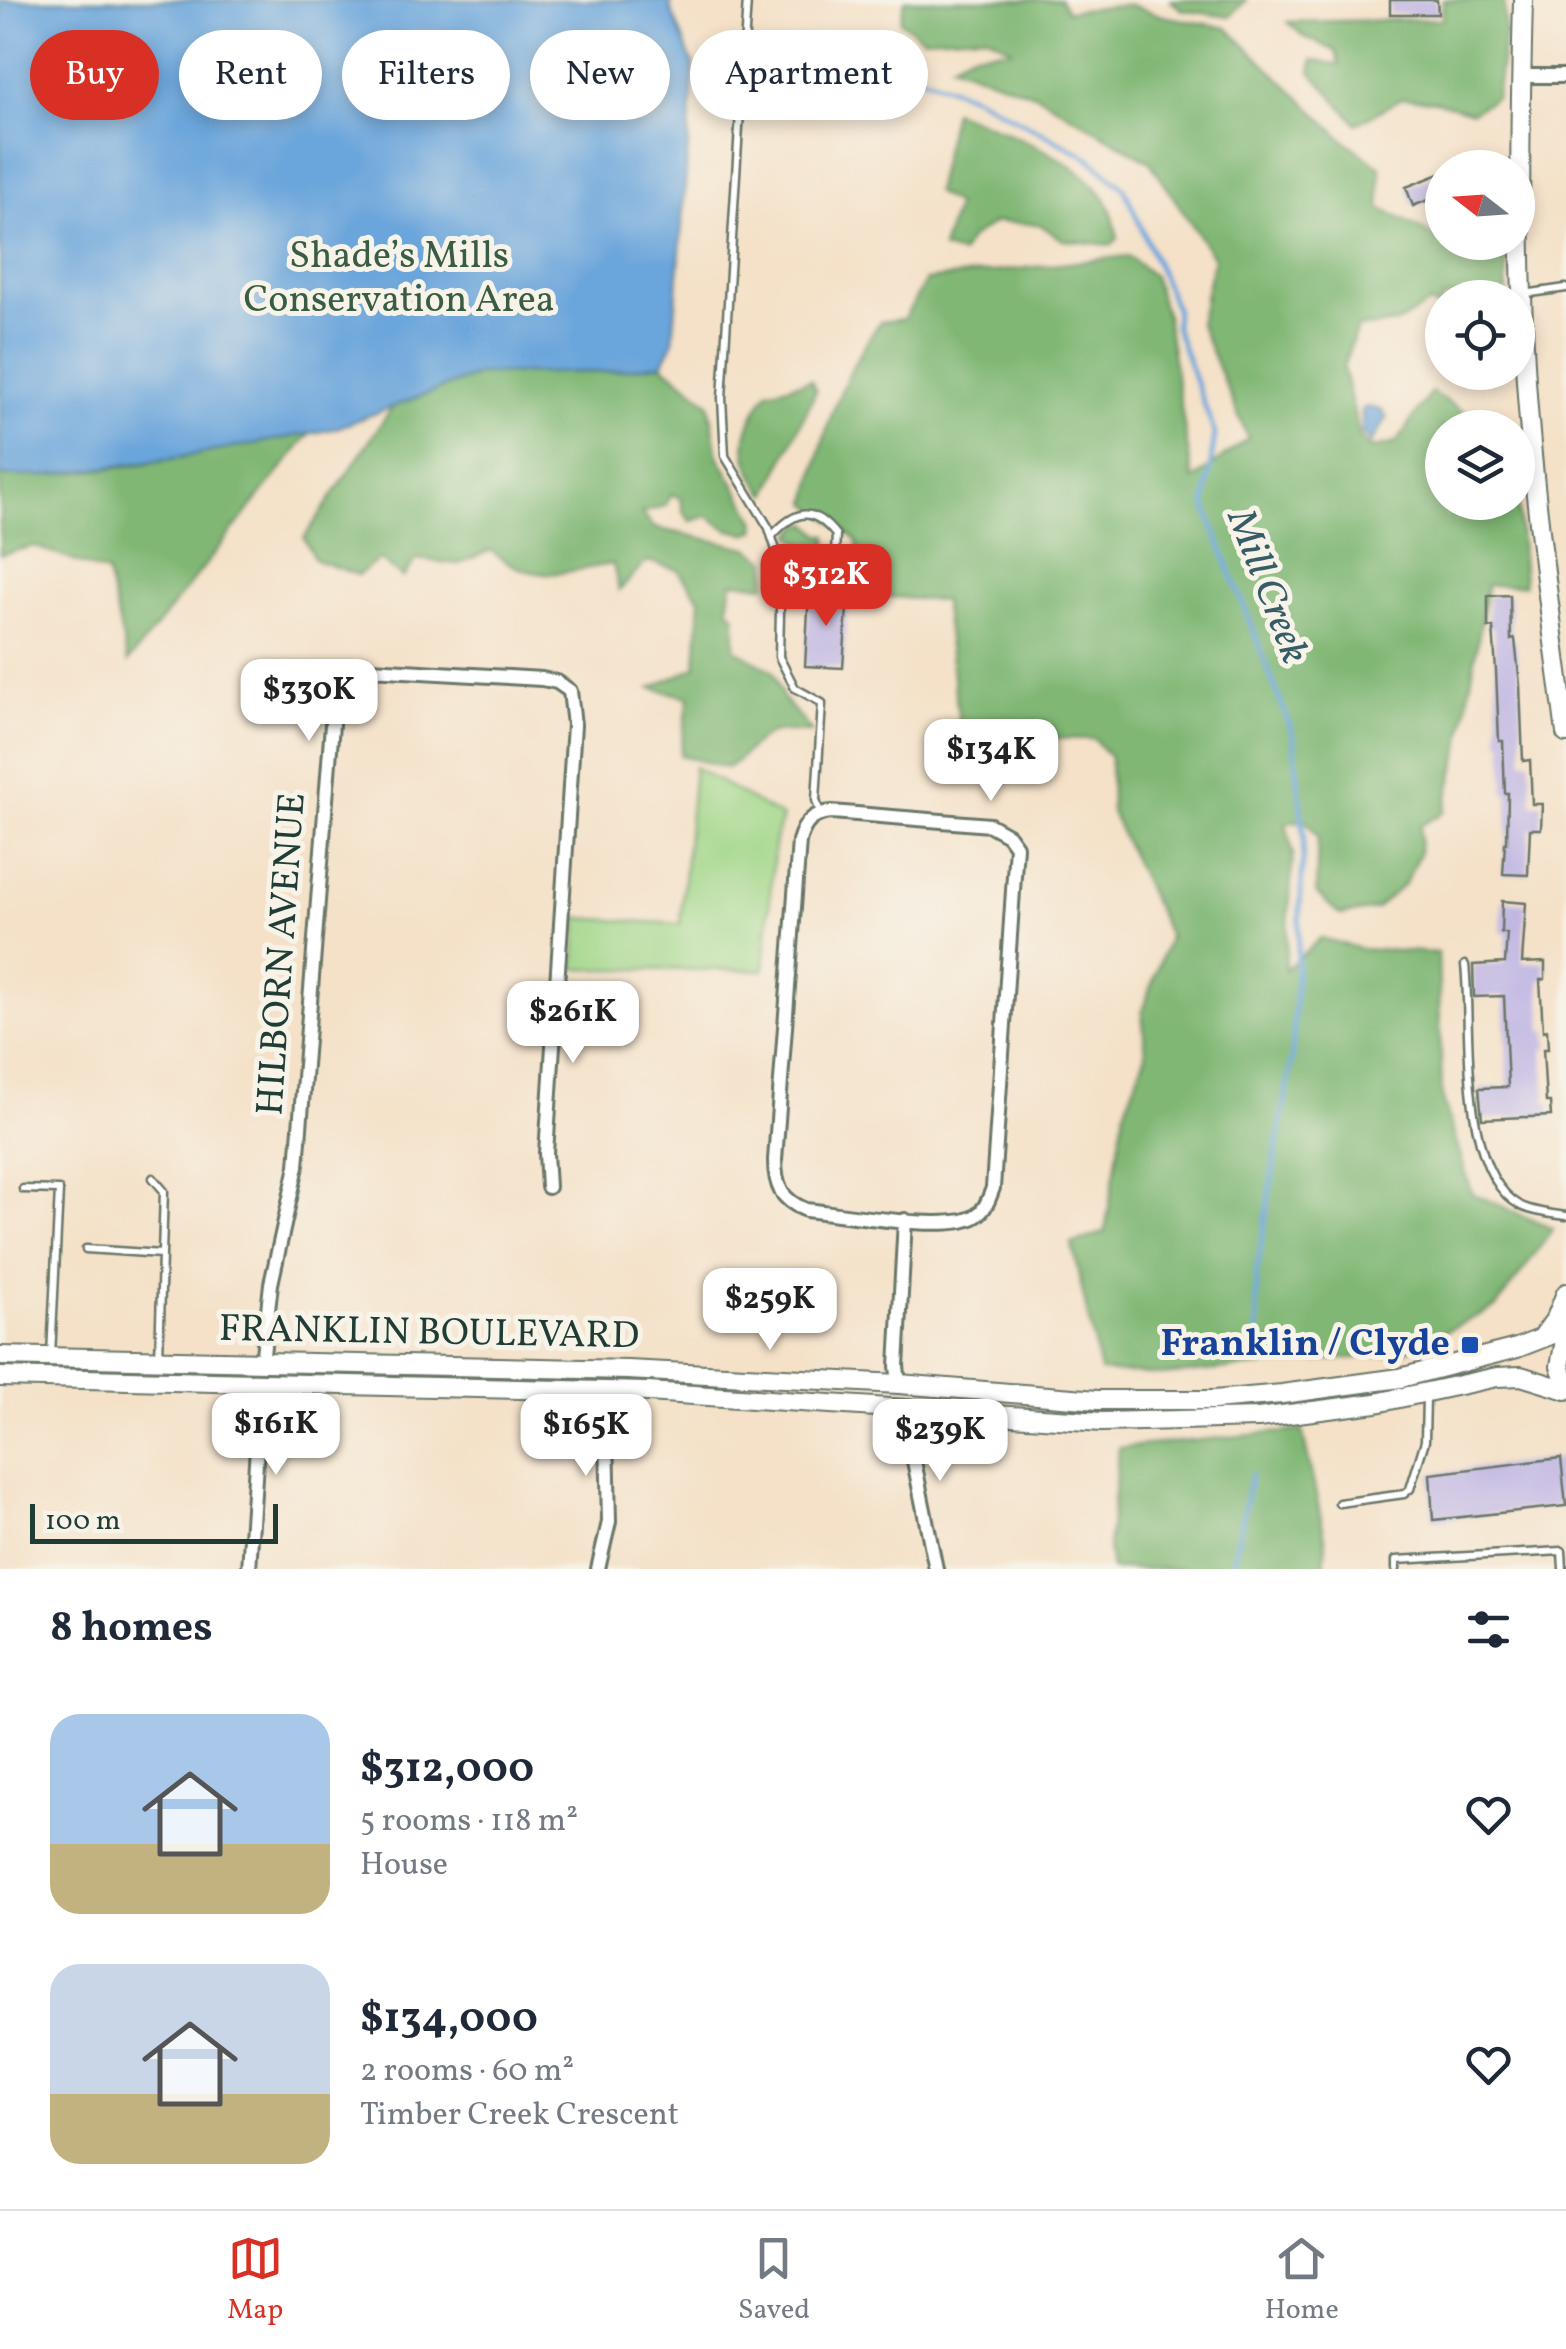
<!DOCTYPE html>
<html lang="en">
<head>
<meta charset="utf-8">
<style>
	:root { --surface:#fff; --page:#f6f6f7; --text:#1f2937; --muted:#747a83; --line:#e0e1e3; --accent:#d93025 }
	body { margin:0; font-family:Vollkorn,serif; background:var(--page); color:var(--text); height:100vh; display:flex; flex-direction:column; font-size:38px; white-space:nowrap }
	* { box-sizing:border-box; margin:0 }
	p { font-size:32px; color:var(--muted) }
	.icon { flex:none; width:55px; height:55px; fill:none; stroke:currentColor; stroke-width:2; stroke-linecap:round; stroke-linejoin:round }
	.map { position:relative; height:1569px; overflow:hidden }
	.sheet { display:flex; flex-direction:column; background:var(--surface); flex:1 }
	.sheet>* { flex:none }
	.guide { position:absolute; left:30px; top:30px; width:1000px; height:90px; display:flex; gap:20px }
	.needle { width:65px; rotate:287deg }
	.fabs { position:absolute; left:1425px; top:150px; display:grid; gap:20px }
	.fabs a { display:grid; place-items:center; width:110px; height:110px; border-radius:50%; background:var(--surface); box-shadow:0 5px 15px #0003; font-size:50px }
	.scale { position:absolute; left:30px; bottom:25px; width:248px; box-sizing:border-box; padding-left:10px; border:5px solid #1f3d34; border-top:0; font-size:28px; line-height:35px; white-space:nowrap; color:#1f3d34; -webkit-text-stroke:8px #f7f3e8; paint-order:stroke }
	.price { position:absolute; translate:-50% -85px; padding:0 22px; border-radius:20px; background:#fff; color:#222; font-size:32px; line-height:65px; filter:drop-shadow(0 2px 5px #0008) }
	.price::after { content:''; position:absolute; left:50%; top:60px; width:30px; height:22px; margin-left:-15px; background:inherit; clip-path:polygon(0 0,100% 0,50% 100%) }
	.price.on { background:var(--accent); color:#fff }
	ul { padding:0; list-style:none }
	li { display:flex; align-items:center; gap:30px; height:250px; padding:0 50px }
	li span { display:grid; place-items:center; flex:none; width:280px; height:200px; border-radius:30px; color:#555 }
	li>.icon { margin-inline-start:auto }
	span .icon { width:120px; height:120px; fill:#fffc; stroke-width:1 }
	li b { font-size:42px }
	h2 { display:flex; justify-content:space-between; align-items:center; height:120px; padding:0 50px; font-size:42px }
	.tag { padding:0 35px; border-radius:45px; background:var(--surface); box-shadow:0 5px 15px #0003; font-size:35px; line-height:90px }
	.tag.on { background:var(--accent); color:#fff }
	.dock { display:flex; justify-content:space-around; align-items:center; height:140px; border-top:2px solid var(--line); background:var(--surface); font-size:28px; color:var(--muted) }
	.dock a { display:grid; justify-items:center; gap:5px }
	.dock .on { color:var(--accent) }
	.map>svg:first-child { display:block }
	.green { fill:#a0d688; stroke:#608a5e; stroke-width:2.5 }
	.forest { fill:#80b774; stroke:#507a54; stroke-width:2.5 }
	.water { fill:#6ba5db; stroke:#457188; stroke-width:2.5 }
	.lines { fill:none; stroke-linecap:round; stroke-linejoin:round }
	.stream { stroke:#6ba5db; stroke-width:5 }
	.building { fill:#c1b7e3 }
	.service-casing { stroke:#6a7668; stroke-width:11 }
	.minor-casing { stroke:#6a7668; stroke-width:18 }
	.secondary-casing { stroke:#6a7668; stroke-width:22 }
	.service { stroke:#fff; stroke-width:6 }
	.minor { stroke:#fff; stroke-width:12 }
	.secondary { stroke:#fff; stroke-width:18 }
	.transit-dot { fill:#1a4fb4; stroke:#f7f3e8; stroke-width:4 }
	.labels { text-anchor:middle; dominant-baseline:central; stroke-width:10; stroke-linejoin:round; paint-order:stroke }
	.park-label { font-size:38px; fill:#395c45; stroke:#f7f3e8 }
	.street-label { font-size:38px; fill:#1f3d34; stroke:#f7f3e8 }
	.transit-label { font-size:38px; font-weight:bold; fill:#164399; stroke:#f7f3e8; text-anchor:end }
	.water-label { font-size:40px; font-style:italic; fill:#365c66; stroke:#f7f3e8 }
</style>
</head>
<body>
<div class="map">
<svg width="1566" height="1569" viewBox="0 0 1566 1569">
	<rect width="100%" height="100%" fill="#f7f3e8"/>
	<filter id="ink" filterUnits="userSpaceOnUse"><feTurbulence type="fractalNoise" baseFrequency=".01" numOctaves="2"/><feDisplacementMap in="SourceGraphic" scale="20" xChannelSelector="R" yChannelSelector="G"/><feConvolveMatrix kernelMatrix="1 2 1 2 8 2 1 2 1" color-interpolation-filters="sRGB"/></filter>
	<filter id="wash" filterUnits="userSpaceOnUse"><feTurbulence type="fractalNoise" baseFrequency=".0048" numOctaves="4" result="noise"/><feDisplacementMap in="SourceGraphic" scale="40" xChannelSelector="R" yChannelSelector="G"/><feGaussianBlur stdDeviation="2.25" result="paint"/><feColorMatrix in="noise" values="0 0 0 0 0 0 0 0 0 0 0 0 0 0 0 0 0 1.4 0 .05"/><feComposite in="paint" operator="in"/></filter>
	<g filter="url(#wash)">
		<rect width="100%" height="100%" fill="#f4e1c8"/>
		<path class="green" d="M694 767 782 817 775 839 764 970 575 969 578 918 680 924Z"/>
		<path class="forest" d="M905 0H1060L1067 11 1130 5 1163 16 1227 28 1344 140 1380 167V208L1456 247 1457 243H1506L1507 297 1442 298V309L1429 304 1397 323 1357 328 1343 367 1360 438 1371 449 1396 443 1431 392 1489 427 1442 428V502H1518V499L1524 585H1487L1460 749 1444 812 1420 826 1419 854 1405 883 1376 909 1340 915 1316 893 1318 837 1305 820 1286 823 1293 854 1285 970 1321 938 1361 949 1438 953 1442 1096 1472 1193 1553 1229 1496 1307 1398 1354 1161 1375 1100 1371 1072 1244 1105 1232 1124 1112 1146 1054 1142 1012 1169 936 1111 812 1110 758 1094 739 1038 738 1024 754 961 737 943 601 868 595 856 540 808 503C822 436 839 379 880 322L904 319 926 280 1128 256 1153 276 1166 316 1193 480 1248 438 1199 323 1214 258 1150 162 1037 95 951 64 972 53 1011 49 986 35 923 38 900 21Z
			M1170 0H1246L1230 17 1182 10Z
			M1443 0H1504L1505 34 1496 97 1472 112 1436 101 1402 98 1357 124 1311 72 1313 60 1339 65 1336 51 1304 37 1288 22 1442 19Z
			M953 111C999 129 1089 160 1110 208 1114 217 1115 228 1118 238L1111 245 1063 240 1039 224 995 222 971 238 961 254 942 249 956 205 935 192Z
			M662 364 709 403 718 456 755 520 756 530 746 534 727 529 708 516 691 521 683 512 681 499 672 494 665 506 641 513 655 528 748 548 768 561 765 585 732 582 728 608 735 616V649L773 671 783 698 812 732C800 732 783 729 772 733 755 739 743 759 727 768L680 755 689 697 651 688 696 667 700 599 678 570 647 561 619 591 613 564C562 571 534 587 491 550L459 564 416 559 403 578 380 559 358 575 315 560 304 538 393 406 479 374 605 372Z
			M811 380 816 391 767 495C734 456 742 429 768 391Z
			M310 433 128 662 107 573 34 546 0 555V476C104 476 208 452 310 433Z
			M808 523 820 535H827L828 550 815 558 792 535 799 526Z
			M1302 1430 1326 1541 1324 1569H1111L1108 1548 1119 1448Z"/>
		<path class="water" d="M0 0H673L670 7 694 67 673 343 662 364 605 372 479 374 334 429 183 457 45 476H0Z
			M1367 407 1381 410 1387 418 1371 443 1362 433V409Z"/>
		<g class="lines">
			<path class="stream" d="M828 41 975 97 1088 157 1124 188 1176 309 1175 326 1215 434 1205 505 1293 734 1304 835 1292 1056 1256 1275 1258 1350
				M1232 1569 1251 1475"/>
		</g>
		<g id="blocks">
			<path class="building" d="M1390 0H1437L1438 14H1390Z
				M1442 173V206L1431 211 1428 200 1413 206 1406 187Z
				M809 591 848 593 843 668 805 666Z
				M1510 595 1511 640 1515 639 1520 685 1523 761 1530 760 1532 804H1542L1541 829H1530L1528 875 1503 874 1505 843H1507L1508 793H1505L1503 741H1499L1496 671 1493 627 1488 628V596Z
				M1502 901 1526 903 1522 963 1545 962V979L1540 980 1543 1031 1547 1030 1548 1049H1543L1546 1102H1550L1551 1116 1482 1119 1479 1088 1508 1087 1504 996 1474 997 1473 965 1505 963 1507 933H1501Z
				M1561 1458 1566 1506 1433 1520 1430 1474Z"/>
		</g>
	</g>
	<g filter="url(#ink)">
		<use href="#blocks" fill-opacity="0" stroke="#6a7668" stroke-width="2.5"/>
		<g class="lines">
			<defs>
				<path id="service" d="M747 0 722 398 725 456 769 528 781 566 779 657 795 688 822 703 816 800 820 813
					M1524 294 1566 288
					M772 536C796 509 813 506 836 535L835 553C817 568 804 570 781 566
					M1465 965C1472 1026 1457 1171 1521 1206 1533 1212 1552 1214 1566 1216
					M153 1178 164 1191 162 1254
					M23 1189 59 1190 51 1356
					M86 1249 162 1254 159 1359
					M1339 1503 1404 1494 1410 1489 1425 1441 1426 1396
					M1396 1569V1560L1562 1551 1563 1569"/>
				<path id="minor" d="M1521 76H1566
					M832 812 990 825 1008 835 1016 846 993 1188C989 1198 986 1209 977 1215 954 1234 839 1213 806 1210 781 1200 775 1186 775 1160L799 841C804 823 813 813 832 812Z
					M262 1363 271 1284 297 1166 334 699C342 680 349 673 370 669L542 679 557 682 570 691 574 725 546 1153 548 1187
					M899 1384 897 1366 905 1220
					M903 1407 936 1569
					M249 1569 261 1386
					M598 1569 609 1522 606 1392"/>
				<path id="secondary" d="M1523 0C1520 121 1518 243 1525 364 1532 488 1550 610 1566 733
					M1543 1336 1556 1318 1566 1293
					M1566 1336 1560 1366 1566 1382
					M0 1356 628 1370 899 1384 1098 1400H1214L1282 1394 1400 1378 1517 1348 1566 1329
					M0 1377 648 1392 1102 1422 1258 1418 1376 1403 1497 1377 1521 1376 1566 1390"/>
			</defs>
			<use href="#service" class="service-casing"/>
			<use href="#minor" class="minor-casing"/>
			<use href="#secondary" class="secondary-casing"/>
			<use href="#service" class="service"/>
			<use href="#minor" class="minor"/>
			<use href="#secondary" class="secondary"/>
		</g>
	</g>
	<rect class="transit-dot" x="1460" y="1335" width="20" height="20" rx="5"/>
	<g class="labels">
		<g class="park-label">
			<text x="399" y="257">Shade’s Mills<tspan x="399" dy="44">Conservation Area</tspan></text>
		</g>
		<g class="street-label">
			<text transform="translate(283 954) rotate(-86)">HILBORN AVENUE</text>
			<text transform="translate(429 1334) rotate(1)">FRANKLIN BOULEVARD</text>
		</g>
		<g class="transit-label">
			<text x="1450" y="1345">Franklin / Clyde</text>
		</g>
		<g class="water-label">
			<text transform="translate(1266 587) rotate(69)">Mill Creek</text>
		</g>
	</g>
</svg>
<div class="fabs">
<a><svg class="needle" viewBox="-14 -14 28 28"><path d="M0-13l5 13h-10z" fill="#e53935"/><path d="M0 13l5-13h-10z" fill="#747a83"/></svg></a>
<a><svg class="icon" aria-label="locate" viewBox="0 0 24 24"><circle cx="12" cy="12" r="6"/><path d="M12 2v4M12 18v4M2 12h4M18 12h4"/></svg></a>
<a><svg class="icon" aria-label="layers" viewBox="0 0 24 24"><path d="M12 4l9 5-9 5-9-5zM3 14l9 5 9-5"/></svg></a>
</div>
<div class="scale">100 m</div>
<b class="price on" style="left:826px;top:629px">$312K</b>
<b class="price" style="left:309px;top:744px">$330K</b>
<b class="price" style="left:991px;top:804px">$134K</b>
<b class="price" style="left:573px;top:1066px">$261K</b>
<b class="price" style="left:770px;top:1353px">$259K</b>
<b class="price" style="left:276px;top:1478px">$161K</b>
<b class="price" style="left:586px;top:1479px">$165K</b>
<b class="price" style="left:940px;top:1484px">$239K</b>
<div class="guide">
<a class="tag on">Buy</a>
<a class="tag">Rent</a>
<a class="tag">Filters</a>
<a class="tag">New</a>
<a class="tag">Apartment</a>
</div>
</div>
<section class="sheet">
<h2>8 homes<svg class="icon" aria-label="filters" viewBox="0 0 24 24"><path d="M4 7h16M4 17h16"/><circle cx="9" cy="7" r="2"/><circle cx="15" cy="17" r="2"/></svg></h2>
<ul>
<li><span style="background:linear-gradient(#a9c7e8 65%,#c2b280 0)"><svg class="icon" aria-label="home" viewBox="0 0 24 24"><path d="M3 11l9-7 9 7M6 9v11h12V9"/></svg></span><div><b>$312,000</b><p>5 rooms · 118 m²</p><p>House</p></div><svg class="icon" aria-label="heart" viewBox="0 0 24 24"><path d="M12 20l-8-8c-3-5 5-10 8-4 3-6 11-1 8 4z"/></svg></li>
<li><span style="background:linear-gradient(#c9d6e8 65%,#c2b280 0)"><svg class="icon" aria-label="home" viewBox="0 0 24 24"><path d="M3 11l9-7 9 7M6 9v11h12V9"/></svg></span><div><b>$134,000</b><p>2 rooms · 60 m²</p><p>Timber Creek Crescent</p></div><svg class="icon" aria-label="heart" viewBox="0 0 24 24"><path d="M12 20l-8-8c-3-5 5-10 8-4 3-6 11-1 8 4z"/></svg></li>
</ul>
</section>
<nav class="dock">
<a class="on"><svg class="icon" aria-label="map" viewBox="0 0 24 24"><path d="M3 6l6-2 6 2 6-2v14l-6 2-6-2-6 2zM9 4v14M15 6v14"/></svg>Map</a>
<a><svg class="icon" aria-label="saved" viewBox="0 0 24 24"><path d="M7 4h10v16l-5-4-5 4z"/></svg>Saved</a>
<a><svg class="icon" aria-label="home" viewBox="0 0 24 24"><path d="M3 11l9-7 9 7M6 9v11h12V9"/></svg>Home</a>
</nav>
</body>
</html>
